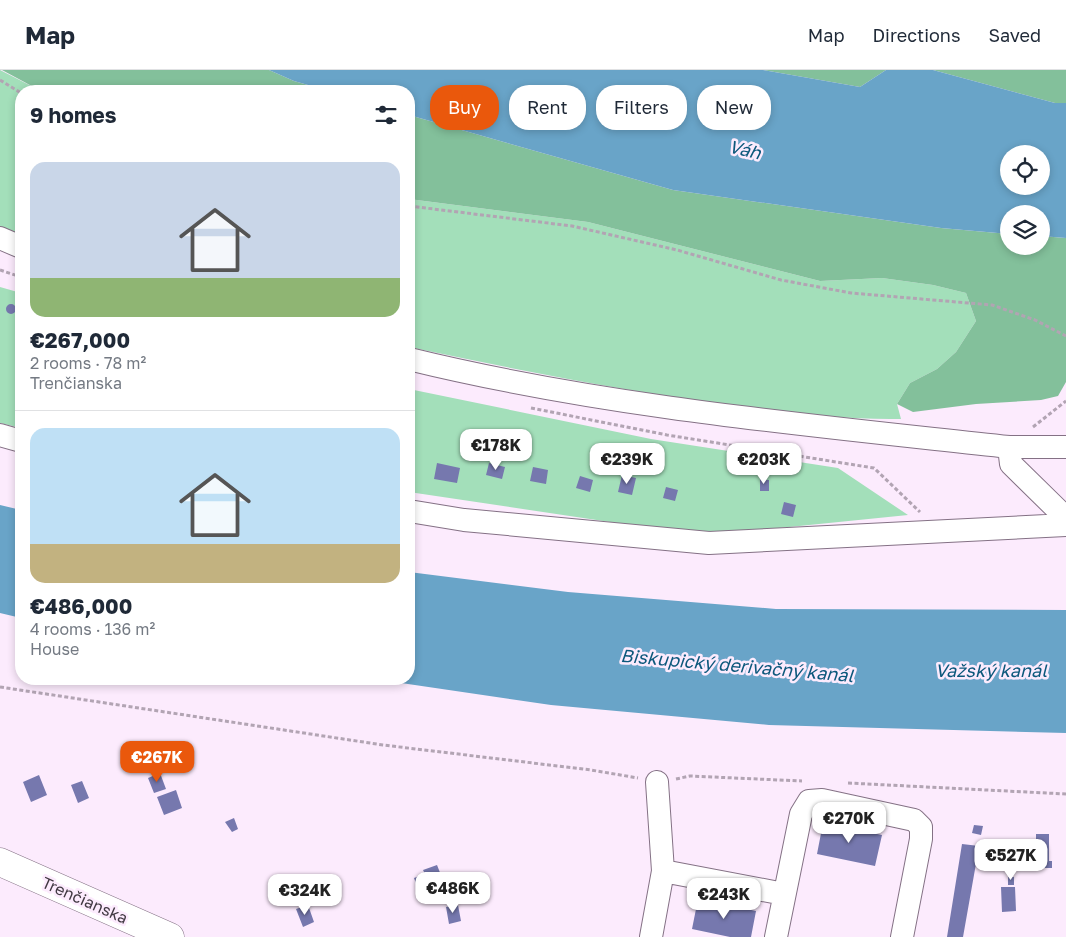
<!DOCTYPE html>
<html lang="en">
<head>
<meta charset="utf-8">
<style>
	:root { --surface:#fff; --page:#f2f2f3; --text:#1f2937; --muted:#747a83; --line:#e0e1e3; --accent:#ea580c }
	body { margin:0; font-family:"Golos Text",sans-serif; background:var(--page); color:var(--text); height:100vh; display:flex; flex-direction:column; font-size:19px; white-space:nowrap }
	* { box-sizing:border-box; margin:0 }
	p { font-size:16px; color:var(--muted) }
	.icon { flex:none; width:28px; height:28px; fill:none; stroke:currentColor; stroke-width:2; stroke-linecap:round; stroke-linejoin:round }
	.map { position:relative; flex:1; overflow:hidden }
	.drawer { position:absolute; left:15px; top:15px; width:400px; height:600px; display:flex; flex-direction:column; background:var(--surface); border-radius:20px; box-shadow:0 2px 8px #0003 }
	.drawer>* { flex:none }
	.top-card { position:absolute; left:430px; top:15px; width:475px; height:45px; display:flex; gap:10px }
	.buttons { position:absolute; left:1000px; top:75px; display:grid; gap:10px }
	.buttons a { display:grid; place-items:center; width:50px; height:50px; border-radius:50%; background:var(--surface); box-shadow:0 2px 8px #0003; font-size:25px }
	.price { position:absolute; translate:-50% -42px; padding:0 11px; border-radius:10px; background:#fff; color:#222; font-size:16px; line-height:32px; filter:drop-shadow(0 1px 2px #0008) }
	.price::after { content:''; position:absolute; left:50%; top:30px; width:15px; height:11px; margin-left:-8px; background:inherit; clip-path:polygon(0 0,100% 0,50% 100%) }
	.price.current { background:var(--accent); color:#fff }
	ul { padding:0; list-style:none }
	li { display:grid; align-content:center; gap:10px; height:265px; padding:0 15px }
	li+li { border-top:1px solid var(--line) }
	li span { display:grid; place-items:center; height:155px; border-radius:15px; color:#555 }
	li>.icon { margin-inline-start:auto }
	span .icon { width:90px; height:90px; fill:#fffc; stroke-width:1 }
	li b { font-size:21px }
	h2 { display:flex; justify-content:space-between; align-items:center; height:60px; padding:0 15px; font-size:21px }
	.pill { padding:0 18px; border-radius:20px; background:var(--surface); box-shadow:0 2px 8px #0003; font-size:18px; line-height:45px }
	.pill.current { background:var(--accent); color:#fff }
	header { display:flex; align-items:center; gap:30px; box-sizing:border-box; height:70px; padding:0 25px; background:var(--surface); border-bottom:1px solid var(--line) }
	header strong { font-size:24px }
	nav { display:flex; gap:28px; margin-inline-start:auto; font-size:18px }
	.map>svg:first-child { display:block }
	.green { fill:#a3dfba }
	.forest { fill:#83c09b }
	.water { fill:#69a4c8; fill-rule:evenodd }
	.building { fill:#7678ae }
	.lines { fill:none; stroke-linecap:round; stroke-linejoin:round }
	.minor-casing { stroke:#847185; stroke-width:24 }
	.major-casing { stroke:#847185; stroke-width:29 }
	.path { stroke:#b2a4b3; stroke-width:3; stroke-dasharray:4 2.5; stroke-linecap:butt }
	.minor { stroke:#fff; stroke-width:22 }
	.major { stroke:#fff; stroke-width:28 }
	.labels { text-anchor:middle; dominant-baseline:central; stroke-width:5; stroke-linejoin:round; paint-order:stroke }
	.street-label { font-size:16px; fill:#413942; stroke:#fcebfd }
	.water-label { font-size:18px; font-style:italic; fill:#0d587c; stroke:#fcebfd }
</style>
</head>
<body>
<header>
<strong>Map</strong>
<nav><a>Map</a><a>Directions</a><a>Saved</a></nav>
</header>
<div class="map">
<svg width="1066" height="867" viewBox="0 0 1066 867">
	<rect width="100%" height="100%" fill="#fcebfd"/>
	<path class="green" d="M0 0 41 21H21V167L0 158Z
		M409 129 588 152 820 211 882 208 933 215 966 223 976 251 956 282 937 299 910 313 897 334 901 349C846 350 792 343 738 336 627 322 518 300 409 277Z
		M0 217 21 223V358L0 353Z
		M409 319 651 369 838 398 908 445 730 463 630 455 409 422Z"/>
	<path class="forest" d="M2 0H269L294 11 329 21H41Z
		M763 0H886L860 17Z
		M933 0H1066V33H1055Z
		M409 45 673 120 941 158 1009 164V176H1041V166L1066 168V312L1058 326 1041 330 976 334 913 342 897 334 910 313 937 299 956 282 976 251 966 223 933 215 882 208 820 211 588 152 409 129Z"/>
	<path class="water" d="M269 0H763L860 17 886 0H933L1055 33H1066V168L1041 166V144H1009V164L941 158 673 120 409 45V21H329L294 11ZM1009 84H1041V116H1009Z
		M0 435 21 440V548L0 543Z
		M409 502 568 522 776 539 1066 540V663L769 655 551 635 374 609H409Z"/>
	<path class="building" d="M6 239a5 5 0 1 1 10 0a5 5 0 1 1-10 0Z
		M437 393 460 398 457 413 434 409Z
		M489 393 505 397 502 409 486 405Z
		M533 397 548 400 546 414 530 411Z
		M622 405 636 408 632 425 618 422Z
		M580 406 593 410 590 422 576 418Z
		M760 409 769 410V421H760Z
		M666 417 678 420 675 431 663 428Z
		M784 432 796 435 793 447 781 444Z
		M160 703 166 719 154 723 148 708Z
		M39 705 47 725 31 732 23 712Z
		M82 711 89 728 78 733 71 715Z
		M176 720 182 738 164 745 157 727Z
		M234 748 238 759 232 762 225 752Z
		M823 753 882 765 875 796 817 784Z
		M974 755 983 756 981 765 972 763Z
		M1036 764H1049V791H1052V798H1036Z
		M962 774 979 776 977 788 963 867H947Z
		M437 795 448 823 423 832 414 808 425 804 423 800Z
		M1008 807H1014V815H1008Z
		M1001 817H1015L1016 841 1002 842Z
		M284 821 287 830 280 832 277 823Z
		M698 829 756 841 751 867H730L692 859Z
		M308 835 314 852 303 857 296 839Z
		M458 835 461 851 449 854 446 837Z"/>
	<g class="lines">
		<defs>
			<path id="minor" d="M0 168 21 177
				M409 289C605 337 809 355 1009 377H1066
				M0 365 21 371
				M1009 377 1011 394 1066 448
				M409 441 464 450 709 473 1066 455
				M663 801 784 824
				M651 867 663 801 657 712
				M776 867 801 744 809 731 822 730 914 750 921 757V769L902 867"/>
			<path id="major" d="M0 792 170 867"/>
		</defs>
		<use href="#minor" class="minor-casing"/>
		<use href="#major" class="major-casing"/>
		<path class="path" d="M0 10 21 23
			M409 136 572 156 677 180 781 210 851 223 992 235 1035 250 1066 266
			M0 200 21 207
			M531 338 667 365 874 398 920 442
			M1033 357 1066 331
			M0 617 383 675 591 700 638 708
			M676 709 690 706 802 711
			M848 713 1066 724"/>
		<use href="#minor" class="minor"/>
		<use href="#major" class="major"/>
	</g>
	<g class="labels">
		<g class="street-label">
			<text transform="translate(85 830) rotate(24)">Trenčianska</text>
		</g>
		<g class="water-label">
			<text transform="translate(745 79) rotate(13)">Váh</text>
			<text transform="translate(737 595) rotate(5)">Biskupický derivačný kanál</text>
			<text x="991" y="600">Važský kanál</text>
		</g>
	</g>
</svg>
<div class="buttons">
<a><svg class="icon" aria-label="locate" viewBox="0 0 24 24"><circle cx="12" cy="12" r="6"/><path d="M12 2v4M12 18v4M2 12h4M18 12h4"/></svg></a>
<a><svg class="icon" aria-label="layers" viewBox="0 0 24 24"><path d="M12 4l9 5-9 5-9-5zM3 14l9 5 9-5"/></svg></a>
</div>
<b class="price" style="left:496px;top:401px">€178K</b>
<b class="price" style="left:627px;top:415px">€239K</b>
<b class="price" style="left:764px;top:415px">€203K</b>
<b class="price current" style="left:157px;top:713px">€267K</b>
<b class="price" style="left:849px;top:774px">€270K</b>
<b class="price" style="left:1011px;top:811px">€527K</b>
<b class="price" style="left:453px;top:844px">€486K</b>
<b class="price" style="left:305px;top:846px">€324K</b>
<b class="price" style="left:724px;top:850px">€243K</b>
<div class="top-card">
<a class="pill current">Buy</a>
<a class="pill">Rent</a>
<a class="pill">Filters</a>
<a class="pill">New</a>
</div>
<section class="drawer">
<h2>9 homes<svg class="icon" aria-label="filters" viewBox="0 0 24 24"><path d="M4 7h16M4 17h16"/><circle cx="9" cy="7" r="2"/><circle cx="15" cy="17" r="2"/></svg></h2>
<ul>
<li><span style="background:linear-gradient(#c9d6e8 75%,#8fb573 0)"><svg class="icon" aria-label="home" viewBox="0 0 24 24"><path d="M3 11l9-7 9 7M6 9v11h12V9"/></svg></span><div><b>€267,000</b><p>2 rooms · 78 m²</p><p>Trenčianska</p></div></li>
<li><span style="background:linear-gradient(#bfe0f5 75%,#c2b280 0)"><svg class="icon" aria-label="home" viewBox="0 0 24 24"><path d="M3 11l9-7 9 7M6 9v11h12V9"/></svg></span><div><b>€486,000</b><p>4 rooms · 136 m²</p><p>House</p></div></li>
</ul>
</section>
</div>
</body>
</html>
